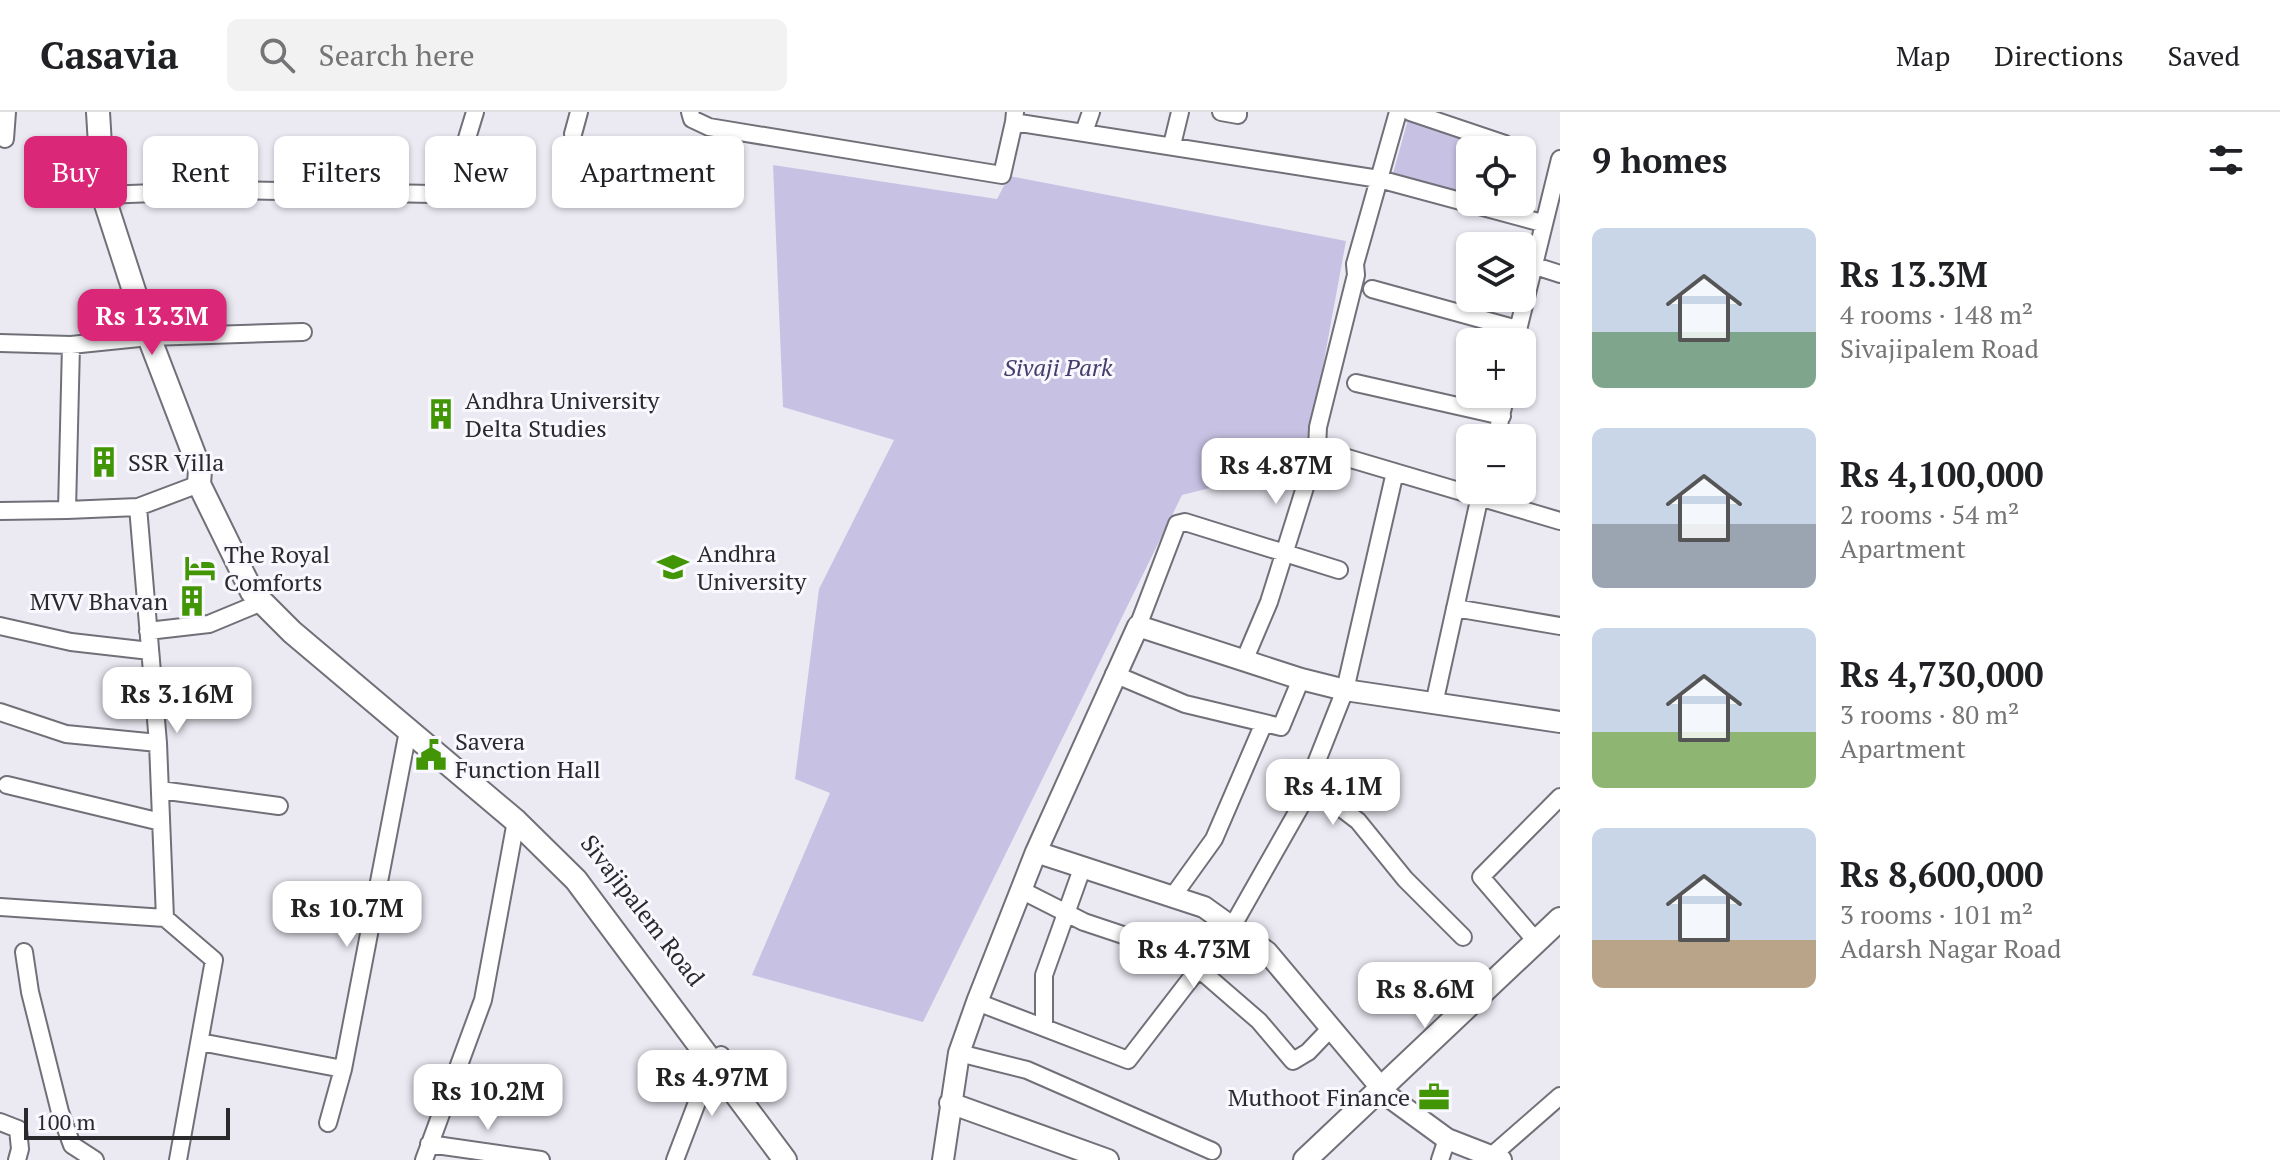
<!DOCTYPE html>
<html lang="en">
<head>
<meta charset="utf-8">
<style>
	:root { --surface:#fff; --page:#f2f2f2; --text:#202124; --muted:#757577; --line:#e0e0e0; --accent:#db2777 }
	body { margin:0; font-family:"PT Serif",serif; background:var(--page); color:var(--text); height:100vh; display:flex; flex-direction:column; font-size:30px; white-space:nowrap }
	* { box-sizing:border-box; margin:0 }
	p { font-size:26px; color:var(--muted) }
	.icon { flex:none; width:44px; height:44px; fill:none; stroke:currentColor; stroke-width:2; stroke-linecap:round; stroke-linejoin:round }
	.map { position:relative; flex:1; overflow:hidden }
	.drawer { display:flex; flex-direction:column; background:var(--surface); width:720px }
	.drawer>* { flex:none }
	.banner { position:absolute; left:24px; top:24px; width:760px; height:72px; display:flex; gap:16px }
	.controls { position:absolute; left:1456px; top:24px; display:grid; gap:16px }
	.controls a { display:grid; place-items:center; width:80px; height:80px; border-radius:12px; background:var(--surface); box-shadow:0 2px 6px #0004; font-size:40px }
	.scale { position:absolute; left:24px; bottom:20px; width:206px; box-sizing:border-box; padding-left:8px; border:4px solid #2a2a2d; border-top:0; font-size:22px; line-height:28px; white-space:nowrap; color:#2a2a2d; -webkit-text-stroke:6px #f9f8ff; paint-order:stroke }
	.price { position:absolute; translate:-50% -68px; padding:0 18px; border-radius:16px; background:#fff; color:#222; font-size:26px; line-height:52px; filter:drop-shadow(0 2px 4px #0008) }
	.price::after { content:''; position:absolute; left:50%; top:48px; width:24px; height:18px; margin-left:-12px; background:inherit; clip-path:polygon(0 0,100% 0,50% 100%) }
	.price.selected { background:var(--accent); color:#fff }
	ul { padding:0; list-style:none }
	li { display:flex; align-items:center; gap:24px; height:200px; padding:0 32px }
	li span { display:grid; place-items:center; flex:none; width:224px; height:160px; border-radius:12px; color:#555 }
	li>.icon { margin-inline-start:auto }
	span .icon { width:96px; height:96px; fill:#fffc; stroke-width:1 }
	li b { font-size:34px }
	h2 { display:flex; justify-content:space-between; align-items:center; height:96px; padding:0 32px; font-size:34px }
	.pill { padding:0 28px; border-radius:12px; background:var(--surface); box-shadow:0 2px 6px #0004; font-size:28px; line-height:72px }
	.pill.selected { background:var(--accent); color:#fff }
	header { display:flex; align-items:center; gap:48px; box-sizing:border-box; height:112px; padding:0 40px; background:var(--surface); border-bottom:2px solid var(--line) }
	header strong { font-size:38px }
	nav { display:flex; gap:44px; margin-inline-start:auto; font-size:28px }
	.search { width:560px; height:72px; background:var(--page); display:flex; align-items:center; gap:20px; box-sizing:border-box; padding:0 28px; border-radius:12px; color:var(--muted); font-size:30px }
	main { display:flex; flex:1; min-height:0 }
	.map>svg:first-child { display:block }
	.green { fill:#c7c2e3 }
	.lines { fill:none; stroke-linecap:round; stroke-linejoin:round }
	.minor-casing { stroke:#717078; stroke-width:20 }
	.tertiary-casing { stroke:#717078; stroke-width:24 }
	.secondary-casing { stroke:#717078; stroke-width:26 }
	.minor { stroke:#fff; stroke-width:16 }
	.tertiary { stroke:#fff; stroke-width:20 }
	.secondary { stroke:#fff; stroke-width:22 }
	.labels { text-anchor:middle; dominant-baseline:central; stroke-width:6; stroke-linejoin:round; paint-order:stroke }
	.park-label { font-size:24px; font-style:italic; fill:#473d6c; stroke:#f9f8ff }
	.poi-label { font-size:24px; fill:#2a2a2d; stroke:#f9f8ff; text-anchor:start }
	.street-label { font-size:24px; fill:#2a2a2d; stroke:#f9f8ff }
</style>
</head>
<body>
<header>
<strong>Casavia</strong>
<div class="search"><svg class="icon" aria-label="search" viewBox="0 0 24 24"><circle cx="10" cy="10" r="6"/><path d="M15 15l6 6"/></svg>Search here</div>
<nav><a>Map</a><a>Directions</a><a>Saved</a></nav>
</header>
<main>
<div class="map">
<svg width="1560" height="1048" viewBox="0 0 1560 1048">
	<rect width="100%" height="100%" fill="#ebeaf3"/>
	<path class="green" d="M1409 4 1506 38H1470V81L1392 65Z
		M773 53 997 87 1009 64 1346 129 1305 352 1182 383 923 910 752 863 830 681 795 667 819 477 894 328 783 295Z"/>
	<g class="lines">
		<defs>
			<path id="minor" d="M690 0 692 7 709 15 1002 63 1014 10
				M1015 0 1014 10 1379 67 1542 111
				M1221 0 1238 3V0
				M1410 0 1505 32
				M1084 20 1091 0
				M573 22 579 0
				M5 27 7 0
				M1172 33 1180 0
				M103 83 234 78 433 82 453 72 475 0
				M1532 153 1560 162
				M1372 177 1517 217
				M1515 230 1560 47
				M0 231 71 233 149 225 303 220
				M71 233 67 398 138 395 158 631 165 806 214 848 178 1048
				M1356 271 1502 304
				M1496 326 1506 282
				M1317 337 1560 409
				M1395 360 1345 578 1311 664 1312 674 1358 709 1405 767 1463 825
				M138 395 199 372
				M0 399 67 398
				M1455 496 1560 514
				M0 514 71 530 150 539
				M1138 514 1177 412 1185 410 1339 458
				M148 519 209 512 262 490
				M1244 549 1269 490 1317 337 1318 315 1356 163 1355 152 1398 0
				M1114 562 1185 592 1281 615 1301 567
				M1434 592 1481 379
				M0 600 66 622 158 631
				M7 673 161 710
				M160 678 279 694
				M1021 778 1084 810 1168 838 1192 851 1259 909 1293 949 1308 940 1329 918
				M1173 784 1214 727 1264 611
				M0 795 165 806
				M1536 829 1481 765 1560 685
				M24 840 30 880 60 1000 72 1033 95 1048
				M1192 851 1232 815 1312 674
				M977 890 1128 948 1199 856
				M1044 915V863L1083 754
				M200 930 343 957 408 619
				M959 941 1027 958 1212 1039
				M0 1010 18 1017 20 1037 17 1048
				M328 1011 343 957
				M429 1032 541 1048
				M1489 1046 1560 984
				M424 1048 483 888 516 709
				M675 1048 712 951 721 943
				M1440 1048 1447 1027"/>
			<path id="tertiary" d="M1036 740 1204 795 1267 840 1388 984 1447 1027 1501 1048
				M950 991 1108 1048
				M943 1048 959 941 977 890 1036 740 1138 514 1301 567 1345 578 1560 610"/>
			<path id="secondary" d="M98 0 103 83 149 225 200 358 199 372 252 480 292 520 516 709 576 768 785 1048
				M1305 1048 1560 807"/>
		</defs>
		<use href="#minor" class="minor-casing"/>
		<use href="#tertiary" class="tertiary-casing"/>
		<use href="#secondary" class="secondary-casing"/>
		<use href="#minor" class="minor"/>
		<use href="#tertiary" class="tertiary"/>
		<use href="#secondary" class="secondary"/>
	</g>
	<defs>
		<symbol id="building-bare" viewBox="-9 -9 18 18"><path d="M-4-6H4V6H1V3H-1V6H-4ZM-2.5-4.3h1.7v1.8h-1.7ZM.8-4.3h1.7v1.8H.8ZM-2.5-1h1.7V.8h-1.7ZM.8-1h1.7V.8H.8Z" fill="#429605" stroke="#f9f8ff" stroke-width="2.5" paint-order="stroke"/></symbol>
		<symbol id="university-bare" viewBox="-9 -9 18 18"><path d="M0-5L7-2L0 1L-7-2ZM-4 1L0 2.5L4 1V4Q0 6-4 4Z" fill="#429605" stroke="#f9f8ff" stroke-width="2.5" paint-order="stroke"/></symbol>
		<symbol id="hotel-bare" viewBox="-9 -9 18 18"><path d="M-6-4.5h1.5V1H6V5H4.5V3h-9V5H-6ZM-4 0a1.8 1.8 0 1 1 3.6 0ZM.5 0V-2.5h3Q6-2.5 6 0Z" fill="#429605" stroke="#f9f8ff" stroke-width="2.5" paint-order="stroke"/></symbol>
		<symbol id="civic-bare" viewBox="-9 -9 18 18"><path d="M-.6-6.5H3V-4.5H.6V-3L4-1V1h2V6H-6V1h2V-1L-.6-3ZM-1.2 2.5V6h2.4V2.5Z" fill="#429605" stroke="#f9f8ff" stroke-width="2.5" paint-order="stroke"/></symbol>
		<symbol id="office-bare" viewBox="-9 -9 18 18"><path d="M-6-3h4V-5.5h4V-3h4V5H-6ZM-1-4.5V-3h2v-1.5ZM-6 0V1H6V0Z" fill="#429605" stroke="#f9f8ff" stroke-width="2.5" paint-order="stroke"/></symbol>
	</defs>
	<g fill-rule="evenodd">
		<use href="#building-bare" x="419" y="280" width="44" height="44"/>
		<use href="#building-bare" x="82" y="328" width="44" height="44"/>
		<use href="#university-bare" x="651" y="433" width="44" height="44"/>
		<use href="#hotel-bare" x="178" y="434" width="44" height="44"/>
		<use href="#building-bare" x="170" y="467" width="44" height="44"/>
		<use href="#civic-bare" x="409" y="621" width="44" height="44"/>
		<use href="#office-bare" x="1412" y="963" width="44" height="44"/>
	</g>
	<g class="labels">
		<g class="park-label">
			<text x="1058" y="255">Sivaji Park</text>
		</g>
		<g class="poi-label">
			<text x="465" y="288">Andhra University<tspan x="465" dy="28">Delta Studies</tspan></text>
			<text x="128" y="350">SSR Villa</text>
			<text x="697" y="441">Andhra<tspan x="697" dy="28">University</tspan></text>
			<text x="224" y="442">The Royal<tspan x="224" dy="28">Comforts</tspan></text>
			<text x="168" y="489" text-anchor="end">MVV Bhavan</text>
			<text x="455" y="629">Savera<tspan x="455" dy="28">Function Hall</tspan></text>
			<text x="1410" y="985" text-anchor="end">Muthoot Finance</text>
		</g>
		<g class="street-label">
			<text transform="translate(643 798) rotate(52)">Sivajipalem Road</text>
		</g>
	</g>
</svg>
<div class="controls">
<a><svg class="icon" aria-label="locate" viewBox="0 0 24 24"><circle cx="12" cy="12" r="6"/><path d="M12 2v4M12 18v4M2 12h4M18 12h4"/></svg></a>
<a><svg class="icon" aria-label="layers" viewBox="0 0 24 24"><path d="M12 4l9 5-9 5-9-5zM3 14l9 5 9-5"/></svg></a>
<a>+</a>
<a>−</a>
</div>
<div class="scale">100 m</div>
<b class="price selected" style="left:152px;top:245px">Rs 13.3M</b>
<b class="price" style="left:1276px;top:394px">Rs 4.87M</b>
<b class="price" style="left:177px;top:623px">Rs 3.16M</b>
<b class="price" style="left:1333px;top:715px">Rs 4.1M</b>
<b class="price" style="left:347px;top:837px">Rs 10.7M</b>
<b class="price" style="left:1194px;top:878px">Rs 4.73M</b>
<b class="price" style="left:1425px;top:918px">Rs 8.6M</b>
<b class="price" style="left:712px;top:1006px">Rs 4.97M</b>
<b class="price" style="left:488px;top:1020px">Rs 10.2M</b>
<div class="banner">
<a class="pill selected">Buy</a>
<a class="pill">Rent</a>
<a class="pill">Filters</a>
<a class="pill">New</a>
<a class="pill">Apartment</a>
</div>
</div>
<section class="drawer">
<h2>9 homes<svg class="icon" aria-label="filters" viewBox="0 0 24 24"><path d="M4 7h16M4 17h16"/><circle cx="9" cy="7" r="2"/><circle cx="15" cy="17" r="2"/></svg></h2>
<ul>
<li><span style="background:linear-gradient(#c9d6e8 65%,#7fa58c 0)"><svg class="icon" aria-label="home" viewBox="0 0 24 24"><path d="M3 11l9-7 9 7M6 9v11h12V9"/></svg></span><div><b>Rs 13.3M</b><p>4 rooms · 148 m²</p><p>Sivajipalem Road</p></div></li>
<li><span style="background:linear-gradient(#c9d6e8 60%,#9aa5b1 0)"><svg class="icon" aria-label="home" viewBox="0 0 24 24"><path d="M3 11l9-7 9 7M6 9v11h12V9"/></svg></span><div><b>Rs 4,100,000</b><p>2 rooms · 54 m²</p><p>Apartment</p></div></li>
<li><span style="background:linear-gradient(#c9d6e8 65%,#8fb573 0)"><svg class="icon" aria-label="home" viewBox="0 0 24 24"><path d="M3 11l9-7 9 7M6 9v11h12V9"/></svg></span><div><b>Rs 4,730,000</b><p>3 rooms · 80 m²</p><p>Apartment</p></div></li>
<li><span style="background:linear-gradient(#c9d6e8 70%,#b9a48a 0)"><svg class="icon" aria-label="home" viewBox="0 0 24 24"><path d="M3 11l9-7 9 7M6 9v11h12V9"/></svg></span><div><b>Rs 8,600,000</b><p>3 rooms · 101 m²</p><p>Adarsh Nagar Road</p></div></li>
</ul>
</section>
</main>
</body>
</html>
